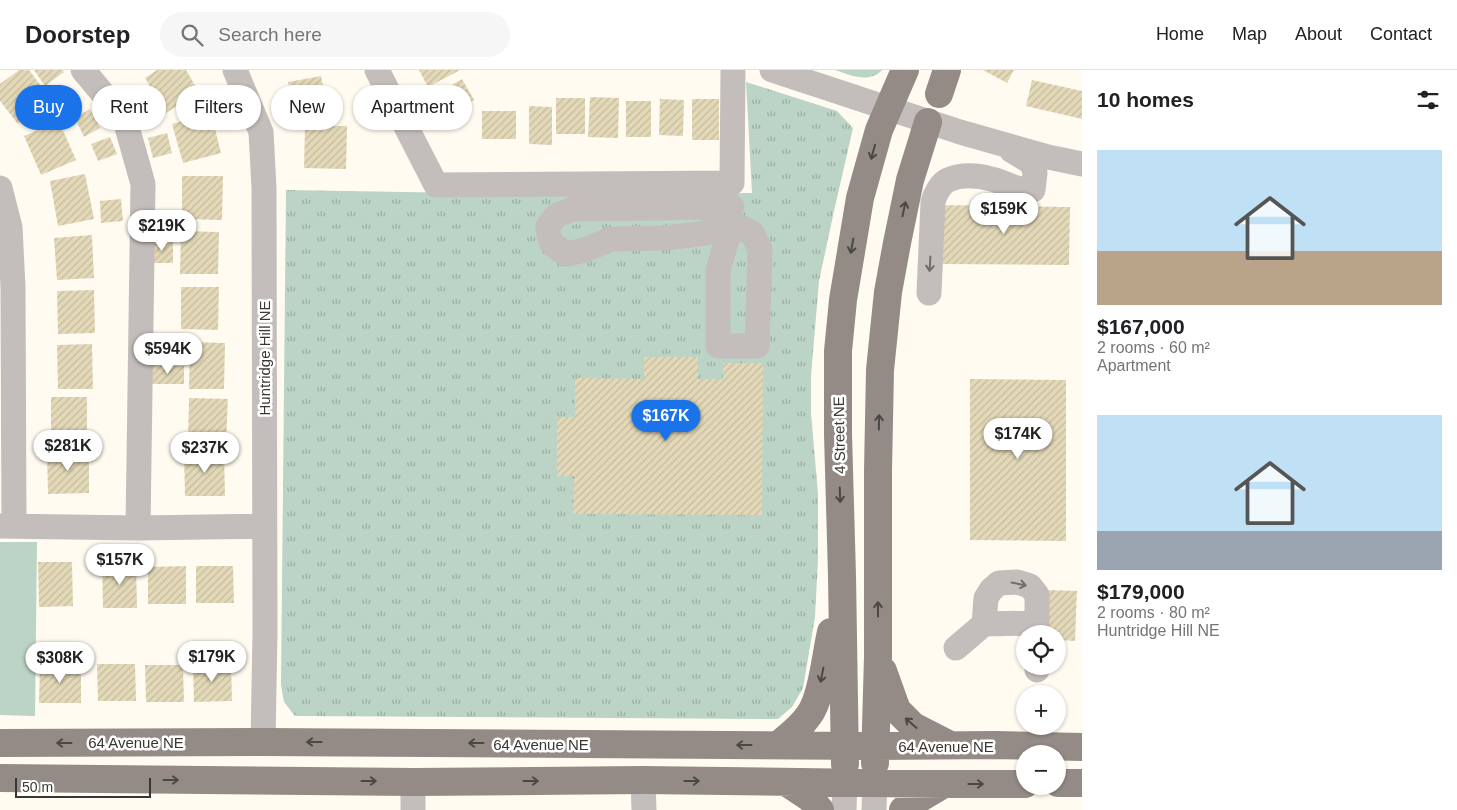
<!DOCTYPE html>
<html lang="en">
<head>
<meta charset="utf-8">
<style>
	:root { --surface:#fff; --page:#f6f6f6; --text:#202124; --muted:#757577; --line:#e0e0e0; --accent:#1a73e8 }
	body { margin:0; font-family:Arial,sans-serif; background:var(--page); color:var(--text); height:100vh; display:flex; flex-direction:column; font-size:19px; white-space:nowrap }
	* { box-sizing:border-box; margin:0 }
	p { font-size:16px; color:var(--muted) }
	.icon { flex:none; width:28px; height:28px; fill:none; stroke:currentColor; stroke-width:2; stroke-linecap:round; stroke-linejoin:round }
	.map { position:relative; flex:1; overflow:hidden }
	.sheet { display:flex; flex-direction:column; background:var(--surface); width:375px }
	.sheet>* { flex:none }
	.guide { position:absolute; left:15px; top:15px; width:475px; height:45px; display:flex; gap:10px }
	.buttons { position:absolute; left:1016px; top:555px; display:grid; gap:10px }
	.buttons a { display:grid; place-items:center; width:50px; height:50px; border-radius:50%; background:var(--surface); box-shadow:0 1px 4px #0004; font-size:25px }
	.scale { position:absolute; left:15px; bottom:12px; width:136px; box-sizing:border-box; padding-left:5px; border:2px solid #383733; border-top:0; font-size:14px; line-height:18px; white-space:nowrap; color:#383733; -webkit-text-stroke:4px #fff; paint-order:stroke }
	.price { position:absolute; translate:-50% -42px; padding:0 11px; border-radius:18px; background:#fff; color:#222; font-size:16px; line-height:32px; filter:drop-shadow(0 1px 2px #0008) }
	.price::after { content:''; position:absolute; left:50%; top:30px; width:15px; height:11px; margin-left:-8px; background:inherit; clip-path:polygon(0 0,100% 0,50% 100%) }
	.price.current { background:var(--accent); color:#fff }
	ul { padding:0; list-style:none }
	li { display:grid; align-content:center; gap:10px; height:265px; padding:0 15px }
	li span { display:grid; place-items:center; height:155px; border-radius:0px; color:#555 }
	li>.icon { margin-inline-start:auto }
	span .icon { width:90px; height:90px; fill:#fffc; stroke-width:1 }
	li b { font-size:21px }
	h2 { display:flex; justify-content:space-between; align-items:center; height:60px; padding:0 15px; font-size:21px }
	.pill { padding:0 18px; border-radius:22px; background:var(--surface); box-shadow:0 1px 4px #0004; font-size:18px; line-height:45px }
	.pill.current { background:var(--accent); color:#fff }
	header { display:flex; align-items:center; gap:30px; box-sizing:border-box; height:70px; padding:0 25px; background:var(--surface); border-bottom:1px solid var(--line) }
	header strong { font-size:24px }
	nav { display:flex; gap:28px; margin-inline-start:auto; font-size:18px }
	.search { width:350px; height:45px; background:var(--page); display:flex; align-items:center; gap:12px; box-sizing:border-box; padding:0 18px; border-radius:28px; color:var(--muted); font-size:19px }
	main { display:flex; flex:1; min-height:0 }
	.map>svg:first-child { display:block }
	.grass { fill:#bbd4c5 }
	.park { fill:url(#park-tufts) }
	.building { fill:url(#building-hatch) }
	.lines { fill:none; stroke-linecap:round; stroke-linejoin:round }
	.minor { stroke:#c3bebb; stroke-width:25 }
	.major { stroke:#948a86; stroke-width:28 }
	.oneway { stroke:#4a4844 }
	.oneway2 { stroke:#706d69 }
	.labels { text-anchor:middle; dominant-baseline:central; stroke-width:5; stroke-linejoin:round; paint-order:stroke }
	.street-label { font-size:15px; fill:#383733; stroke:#fff }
</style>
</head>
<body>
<header>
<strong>Doorstep</strong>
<div class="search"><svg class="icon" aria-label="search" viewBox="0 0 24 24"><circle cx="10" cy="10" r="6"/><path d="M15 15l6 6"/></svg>Search here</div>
<nav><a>Home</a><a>Map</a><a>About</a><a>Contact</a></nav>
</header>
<main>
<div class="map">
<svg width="1082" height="740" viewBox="0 0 1082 740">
	<defs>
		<pattern id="park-tufts" width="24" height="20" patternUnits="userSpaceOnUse" patternTransform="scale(1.25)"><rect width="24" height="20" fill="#bbd4c5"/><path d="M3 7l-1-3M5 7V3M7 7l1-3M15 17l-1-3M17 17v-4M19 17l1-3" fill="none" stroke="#99ada1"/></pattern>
		<pattern id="building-hatch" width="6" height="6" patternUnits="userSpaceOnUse" patternTransform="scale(1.25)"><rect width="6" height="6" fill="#e3d9b8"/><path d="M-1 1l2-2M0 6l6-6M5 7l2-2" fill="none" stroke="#c4bb9f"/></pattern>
	</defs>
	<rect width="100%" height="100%" fill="#fffbf0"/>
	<path class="grass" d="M0 472H37L35 646 0 645Z"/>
	<path class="park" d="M835 0H882C869 14 851 5 835 0Z
		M746 12 837 41 853 58 834 141 819 211 811 306V343L818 424V489L815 547 803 618 792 637 778 649 295 646 284 632 281 615 286 120 518 124 752 123Z"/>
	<path class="building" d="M19 0H29L51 29 18 54 0 31V14Z
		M34 0H62L64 2 45 16Z
		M157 0H186L199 22 166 43 145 8Z
		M419 0H460L428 17Z
		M983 0H1014L1007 13Z
		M321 6 328 41 294 47 288 12Z
		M462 9 474 30 443 47 431 27Z
		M1032 10 1082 21V49L1026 36Z
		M141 18 157 41 140 53 123 30Z
		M590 27 619 28 618 68 588 67Z
		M556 28H585V64H556Z
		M660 29 684 30 683 66 659 65Z
		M692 29H719V70H692Z
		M626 31H651V67H626Z
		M529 36 552 37V75L529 74Z
		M90 39 100 58 84 67 75 48Z
		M482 41H516V69H482Z
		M211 43 221 83 183 93 172 54Z
		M59 51 76 90 41 105 24 66Z
		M305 56H347L346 99 304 98Z
		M167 63 172 83 153 88 148 68Z
		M110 67 117 84 98 91 91 74Z
		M85 104 94 149 58 156 50 111Z
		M182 106H223L222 150 182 149Z
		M121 129 123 151 101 153 100 131Z
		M940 135 1070 137 1069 195 939 194Z
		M181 161 219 162 218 204H180Z
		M92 165 94 208 57 210 54 168Z
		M173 171V193H150V172Z
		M181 217H219L218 260 181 259Z
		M94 220 95 263 58 264 57 221Z
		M190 272 225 273 224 319H189Z
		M92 274 93 319H58L57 275Z
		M644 287H698V309H723V293H763L762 445 573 444 574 406H557V347H575V308L644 309Z
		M152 295 184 296V314H152Z
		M970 309 1066 310V471L970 470Z
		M51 327H87V373H51Z
		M189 328 228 329 226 372 188 370Z
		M89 381V423L48 424 47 382Z
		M224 382 225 426H185L184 383Z
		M38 492H72L73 536 39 537Z
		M102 494H136L137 538H103Z
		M186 496V534H148V497Z
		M196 496H233L234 533H196Z
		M1046 520 1077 521 1075 571 1058 570V564H1045Z
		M40 594H81V633H39Z
		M97 594H135L136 631H98Z
		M231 594 232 631 194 632 193 595Z
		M145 595H183L184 632H146Z"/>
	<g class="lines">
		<path class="minor" d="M83 0 125 50 143 114 138 458
			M235 0 261 62 264 118 265 563 263 672
			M377 0 436 115 732 113 733 0
			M772 0 960 62 1048 87 1082 94
			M0 118 10 157 13 217 14 455
			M732 137 573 139 557 145 548 156C549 174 552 176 567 184L585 180 611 169 667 168 705 163 732 153
			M732 153 752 163 760 179 757 276H718V200Z
			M929 223 933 132C935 124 941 113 948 110 960 104 979 105 991 109 1005 112 1019 122 1033 120L1035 103 1032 93 1011 80
			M0 456 138 458 264 456
			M984 554 986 528 991 520 999 513 1017 512 1030 516 1037 525V564
			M956 578 984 554 1037 553
			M1037 600V596
			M643 710 644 740
			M413 740V712
			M844 740 845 712
			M874 740 875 712"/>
		<path class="major" d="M939 24 947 0
			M883 601 897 640 913 656 950 675
			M0 673 263 672 875 676 995 675 1082 677
			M778 675C789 666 801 657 809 645 822 628 826 583 831 562
			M875 693 878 587V400L880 300 888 222 897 173 910 110 928 52
			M845 694 842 506 838 364V281L843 230 860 128 879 60 905 0
			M0 708 413 712 643 710 944 714H1025
			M786 712 810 728 820 740
			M1058 713H1082
			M903 740 912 733 944 714"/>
	</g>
	<defs><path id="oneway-shaft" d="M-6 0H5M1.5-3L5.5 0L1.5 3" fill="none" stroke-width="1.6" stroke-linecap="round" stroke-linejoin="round" transform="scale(1.25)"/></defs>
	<g class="oneway">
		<use href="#oneway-shaft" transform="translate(873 82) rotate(106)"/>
		<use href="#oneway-shaft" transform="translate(904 139) rotate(-78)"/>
		<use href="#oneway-shaft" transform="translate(852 176) rotate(100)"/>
		<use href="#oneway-shaft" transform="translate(879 352) rotate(-89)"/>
		<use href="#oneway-shaft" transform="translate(840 425) rotate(88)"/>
		<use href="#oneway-shaft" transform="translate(878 539) rotate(-90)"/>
		<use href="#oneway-shaft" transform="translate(822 605) rotate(101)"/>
		<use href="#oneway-shaft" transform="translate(911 653) rotate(-139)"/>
		<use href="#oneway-shaft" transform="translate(314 672) rotate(-180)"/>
		<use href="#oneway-shaft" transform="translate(64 673) rotate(180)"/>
		<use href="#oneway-shaft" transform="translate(476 673) rotate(-180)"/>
		<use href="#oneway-shaft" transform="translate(744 675) rotate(-180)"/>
		<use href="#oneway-shaft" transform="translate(171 710)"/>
		<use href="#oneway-shaft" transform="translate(369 711)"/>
		<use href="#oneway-shaft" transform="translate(531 711)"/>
		<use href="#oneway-shaft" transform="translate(692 711)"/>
		<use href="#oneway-shaft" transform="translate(976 714)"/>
	</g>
	<g class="oneway2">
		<use href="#oneway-shaft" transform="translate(930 194) rotate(93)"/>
		<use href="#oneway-shaft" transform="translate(1019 514) rotate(11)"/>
	</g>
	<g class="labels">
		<g class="street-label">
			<text transform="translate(264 288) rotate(-90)">Huntridge Hill NE</text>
			<text transform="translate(839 365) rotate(-91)">4 Street NE</text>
			<text x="136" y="672">64 Avenue NE</text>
			<text x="541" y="674">64 Avenue NE</text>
			<text x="946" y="676">64 Avenue NE</text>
		</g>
	</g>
</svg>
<div class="buttons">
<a><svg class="icon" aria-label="locate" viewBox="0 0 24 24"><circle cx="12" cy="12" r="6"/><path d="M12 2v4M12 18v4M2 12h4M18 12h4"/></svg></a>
<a>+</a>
<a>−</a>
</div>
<div class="scale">50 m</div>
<b class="price" style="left:1004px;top:165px">$159K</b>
<b class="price" style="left:162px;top:182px">$219K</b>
<b class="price" style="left:168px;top:305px">$594K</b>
<b class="price current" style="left:666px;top:372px">$167K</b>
<b class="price" style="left:1018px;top:390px">$174K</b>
<b class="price" style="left:68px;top:402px">$281K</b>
<b class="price" style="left:205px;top:404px">$237K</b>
<b class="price" style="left:120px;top:516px">$157K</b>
<b class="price" style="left:212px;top:613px">$179K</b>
<b class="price" style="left:60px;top:614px">$308K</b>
<div class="guide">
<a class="pill current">Buy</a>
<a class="pill">Rent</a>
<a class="pill">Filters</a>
<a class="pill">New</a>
<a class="pill">Apartment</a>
</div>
</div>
<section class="sheet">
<h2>10 homes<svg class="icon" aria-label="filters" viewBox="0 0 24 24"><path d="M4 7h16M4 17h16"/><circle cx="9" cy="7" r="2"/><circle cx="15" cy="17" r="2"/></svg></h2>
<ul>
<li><span style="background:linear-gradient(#bfe0f5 65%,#b9a48a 0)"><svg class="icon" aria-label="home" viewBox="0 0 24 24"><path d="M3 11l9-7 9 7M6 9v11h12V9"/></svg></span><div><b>$167,000</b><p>2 rooms · 60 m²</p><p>Apartment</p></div></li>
<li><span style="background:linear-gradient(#bfe0f5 75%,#9aa5b1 0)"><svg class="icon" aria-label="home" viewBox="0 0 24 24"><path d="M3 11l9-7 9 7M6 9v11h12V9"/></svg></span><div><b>$179,000</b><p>2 rooms · 80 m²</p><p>Huntridge Hill NE</p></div></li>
</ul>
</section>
</main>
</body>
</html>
